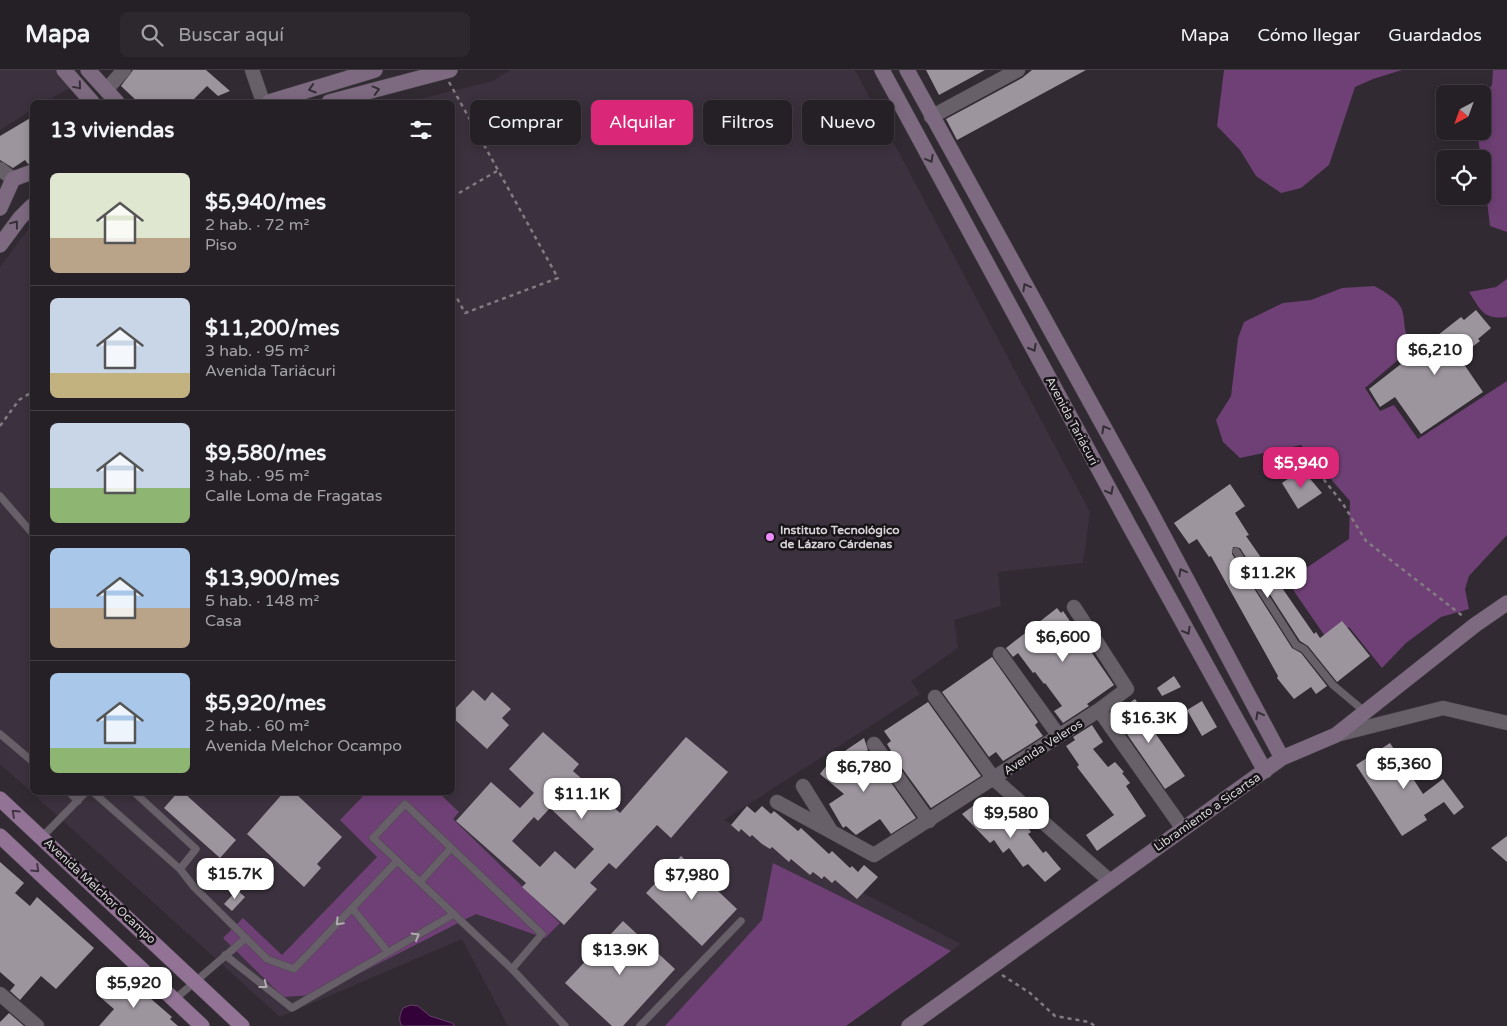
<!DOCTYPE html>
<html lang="es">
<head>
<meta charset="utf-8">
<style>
	:root { --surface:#252026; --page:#2d282e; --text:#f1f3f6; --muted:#a3a3a7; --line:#423e43; --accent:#db2777 }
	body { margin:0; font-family:"Varela Round",sans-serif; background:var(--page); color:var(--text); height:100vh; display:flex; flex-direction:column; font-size:19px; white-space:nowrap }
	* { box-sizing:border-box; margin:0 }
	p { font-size:16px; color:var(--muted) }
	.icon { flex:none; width:28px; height:28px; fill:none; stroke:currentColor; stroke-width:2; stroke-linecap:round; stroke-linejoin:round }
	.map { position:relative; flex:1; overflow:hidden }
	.side { position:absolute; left:30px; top:30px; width:425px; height:695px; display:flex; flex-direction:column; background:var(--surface); border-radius:8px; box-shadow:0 2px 12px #0003,0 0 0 1px var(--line) }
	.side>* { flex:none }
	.guide { position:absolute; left:470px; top:30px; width:475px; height:45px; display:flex; gap:10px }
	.needle { width:32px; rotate:221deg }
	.buttons { position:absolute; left:1436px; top:15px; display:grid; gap:10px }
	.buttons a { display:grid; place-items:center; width:55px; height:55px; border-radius:8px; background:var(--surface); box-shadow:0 2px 12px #0003,0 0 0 1px var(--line); font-size:25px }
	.price { position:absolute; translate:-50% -42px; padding:0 11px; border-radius:10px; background:#fff; color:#222; font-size:16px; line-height:32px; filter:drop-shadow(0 1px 2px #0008) }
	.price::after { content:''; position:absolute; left:50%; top:30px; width:15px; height:11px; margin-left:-8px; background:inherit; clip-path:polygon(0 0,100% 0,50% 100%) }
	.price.active { background:var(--accent); color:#fff }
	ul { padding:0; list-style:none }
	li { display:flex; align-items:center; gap:15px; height:125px; padding:0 20px }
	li+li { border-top:1px solid var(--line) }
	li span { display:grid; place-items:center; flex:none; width:140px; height:100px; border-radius:8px; color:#555 }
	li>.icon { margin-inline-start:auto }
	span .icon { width:60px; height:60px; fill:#fffc; stroke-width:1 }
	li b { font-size:21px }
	h2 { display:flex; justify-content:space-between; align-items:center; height:60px; padding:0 20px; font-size:21px }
	.tag { padding:0 18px; border-radius:8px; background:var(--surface); box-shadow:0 2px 12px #0003,0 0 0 1px var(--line); font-size:18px; line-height:45px }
	.tag.active { background:var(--accent); color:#fff }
	header { display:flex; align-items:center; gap:30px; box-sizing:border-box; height:70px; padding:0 25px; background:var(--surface); border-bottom:1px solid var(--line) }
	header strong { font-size:24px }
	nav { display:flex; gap:28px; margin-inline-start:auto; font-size:18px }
	.search { width:350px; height:45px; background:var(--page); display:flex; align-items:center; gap:12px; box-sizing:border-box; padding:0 18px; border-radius:8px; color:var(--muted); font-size:19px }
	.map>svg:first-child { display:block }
	.built { fill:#3c313e }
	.green { fill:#6f4075 }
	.water { fill:#330239; stroke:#644169 }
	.building { fill:#9d959e; fill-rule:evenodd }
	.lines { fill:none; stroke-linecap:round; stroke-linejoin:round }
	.lane-casing { stroke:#4e484e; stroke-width:8 }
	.street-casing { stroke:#4e484e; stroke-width:15 }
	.secondary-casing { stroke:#4e484e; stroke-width:16 }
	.primary-casing { stroke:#4e484e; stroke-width:16 }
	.path { stroke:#827c82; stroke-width:2.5; stroke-dasharray:4 4; stroke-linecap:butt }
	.lane { stroke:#686069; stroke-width:7 }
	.street { stroke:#686069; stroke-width:14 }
	.secondary { stroke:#7d6a80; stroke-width:15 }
	.primary { stroke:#927396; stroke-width:15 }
	.oneway { stroke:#362e36 }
	.oneway2 { stroke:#423543 }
	.oneway3 { stroke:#b1abb1 }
	.poi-dot { fill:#ec8cfa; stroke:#171417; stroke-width:2 }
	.labels { text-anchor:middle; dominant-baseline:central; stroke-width:5; stroke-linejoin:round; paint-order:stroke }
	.street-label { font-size:12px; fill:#d8d3d8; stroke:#171417 }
	.poi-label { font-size:12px; font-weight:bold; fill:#d8d3d8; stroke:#171417; text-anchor:start }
</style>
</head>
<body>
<header>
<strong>Mapa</strong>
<div class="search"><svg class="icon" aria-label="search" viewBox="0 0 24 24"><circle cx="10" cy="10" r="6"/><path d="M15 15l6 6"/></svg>Buscar aquí</div>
<nav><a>Mapa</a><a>Cómo llegar</a><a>Guardados</a></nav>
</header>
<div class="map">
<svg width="1507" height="956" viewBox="0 0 1507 956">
	<rect width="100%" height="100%" fill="#312a32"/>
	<path class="built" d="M0 0H58L70 18 45 32H32V40L0 60Z
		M510 0H855L1090 442 1083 493 998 502 1001 536 954 550 958 578 911 611 920 624 724 750 961 874 841 956H508L462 869 280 947 0 694V197L32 154V722H452V32H407L493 11Z"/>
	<path class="green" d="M1224 0H1402L1373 9 1355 17 1329 95 1301 118 1281 123 1256 106 1240 80 1217 56Z
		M1493 0H1507V162L1490 156 1482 89H1481L1477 61H1482L1483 26 1492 15Z
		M1507 209V247C1483 250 1481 240 1469 222L1496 217Z
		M1374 216C1418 239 1395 245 1412 278L1365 318 1380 341 1394 335 1418 369 1507 311V465L1469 506 1465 519 1469 539 1441 547 1406 573 1382 598 1349 557 1329 572 1287 511 1349 469 1350 431 1301 375 1240 388 1223 372 1216 350 1231 326 1238 268 1244 252 1283 233 1311 230 1342 218Z
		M367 722 439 723 459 742 453 749 560 853 545 868 476 844 317 925 283 927 223 868 243 848 282 885 377 787 340 750Z
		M773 793 951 881 846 956H665L762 850Z"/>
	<path class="water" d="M411 935 418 936 430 946 452 953 455 956H402C398 950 400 944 403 938Z"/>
	<path class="building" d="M133 0H206L230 21 218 26 207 16 191 32H138L121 16Z
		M926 0H985L939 25Z
		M1032 0H1086L957 70 946 49 1022 8Z
		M32 47V93L28 94 25 90 13 98 0 90V66Z
		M1476 240 1491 258 1478 269 1480 271 1459 287 1483 322 1421 364 1395 327 1380 337 1369 319 1461 247 1464 250Z
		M1302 399 1322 423 1298 439 1282 413Z
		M1230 414 1245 436 1235 443 1249 465 1246 466 1314 564 1316 562 1320 568 1342 551 1370 586 1337 612 1308 576 1300 571 1240 478 1233 477 1232 484 1292 578 1301 583 1327 616 1316 624 1311 617 1294 629 1277 608 1278 606 1211 486 1209 487 1197 469 1189 474 1174 453Z
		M1057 538 1061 543 1063 541 1114 615 1087 634 1089 636 1063 653 1054 641 1062 636 1045 613 1044 614 1035 602 1033 603 1018 583 1013 587 1006 578Z
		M992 587 1038 652 1035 655 1043 666 1003 691 996 682 989 687 942 622Z
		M1174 606 1181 617 1162 626 1157 618Z
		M473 620 485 631 492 622 511 639 502 648 509 655 487 679 452 647V642Z
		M1135 629 1146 645 1144 647 1185 706 1165 719 1113 644Z
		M1202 631 1217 657 1202 666 1187 640Z
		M928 632 981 706 931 738 899 694 887 674 891 671 884 661Z
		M1092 655 1103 672 1093 679 1108 697 1115 692 1124 702 1122 703 1130 713 1126 716 1146 746 1097 781 1086 765 1114 745 1077 697 1079 695 1066 676 1075 670 1073 667Z
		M543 662 579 694 573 701 620 743 686 667 728 702 671 768 657 755 616 799 609 793 590 813 597 819 564 855 522 817 526 813 456 751 491 712 520 738 534 723 509 699ZM550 738 594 779 575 799 555 781 540 797 512 771 534 747 538 751Z
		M864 668 868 680 863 684 879 708 885 704 916 748 891 764 880 749 856 765 846 756 843 758 829 734 844 724 820 704 830 691Z
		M1390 673 1423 724 1443 709 1464 737 1454 745 1444 732 1424 745 1427 750 1402 766 1356 695Z
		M178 722H183L236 770 220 788 164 738Z
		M284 722H294L342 767 317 794 321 798 304 817 247 764Z
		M984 728 992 739 996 737 1012 758 1022 750 1031 762 1028 764 1043 783 1046 781 1061 799 1045 812 1028 794 1023 797 1009 778 1003 783 994 770 990 773 962 744Z
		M747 736 755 743 762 736 771 744 774 741 798 761 801 758 829 784 832 781 850 798 852 796 858 802 864 795 878 807 857 829 835 810 832 813 824 806 822 809 813 802 810 805 791 789 789 792 772 777 770 779 762 774 752 765 750 767 741 759 739 762 731 755Z
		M1507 766V792L1491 778Z
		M681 786 737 839 702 876 646 823Z
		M0 792 24 813 15 823 30 836 37 827 94 878 56 919 41 906 20 930 10 921 15 915 0 902Z
		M237 820 245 827 232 841 224 834Z
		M623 851 675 899 623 956H612L565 913Z
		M112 913 126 925 135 915 172 947 170 949 178 956H99L114 939 100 927Z
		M9 943 24 956H0V952Z"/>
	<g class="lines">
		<defs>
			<path id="lane" d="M0 426 32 463
				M1236 481 1296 575 1304 579 1333 615 1364 641
				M0 664 32 691
				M69 722 78 731
				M93 722 180 799 194 817 267 889 294 899 397 791
				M134 722 196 779 180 799
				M42 767 86 722
				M420 812 451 778
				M352 838 388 882
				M225 885 292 938 454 844
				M512 899 542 864 405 734 373 768 512 899 565 956
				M175 929 246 868
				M640 956 741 851"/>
			<path id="street" d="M252 0 263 32
				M106 20 124 0
				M931 47 1018 0
				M0 99 13 109
				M1000 584 1059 666
				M935 627 994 709 1110 811
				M1099 640 1183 759
				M1336 665 1443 638 1507 653
				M874 674 929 751
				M803 716 831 761
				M777 732 874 785 1099 640 1127 619 1074 537
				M0 924 37 956"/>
			<path id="secondary" d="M64 0 92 32
				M88 0 117 32
				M882 0 1130 457 1265 701
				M907 0 1152 444 1282 688
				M269 32 375 0
				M329 32 450 0
				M0 138 13 109 32 102
				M0 175 20 148 32 136
				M909 956 1282 688 1336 665 1475 555 1507 533"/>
			<path id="primary" d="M0 729 242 956
				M0 766 202 956"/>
		</defs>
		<use href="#lane" class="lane-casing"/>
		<use href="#street" class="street-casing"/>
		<use href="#secondary" class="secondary-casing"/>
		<use href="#primary" class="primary-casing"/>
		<path class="path" d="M449 12 558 208 465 243 452 219
			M452 127 497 101
			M0 356 19 330 32 322
			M1304 384 1343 434 1366 471 1464 547
			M319 722 322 725
			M1002 905 1030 923 1055 946 1089 952 1095 956"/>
		<use href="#lane" class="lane"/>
		<use href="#street" class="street"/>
		<use href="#secondary" class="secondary"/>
		<use href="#primary" class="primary"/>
	</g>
	<defs><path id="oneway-chevron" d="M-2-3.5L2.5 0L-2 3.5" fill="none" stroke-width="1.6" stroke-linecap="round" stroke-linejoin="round" transform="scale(1.25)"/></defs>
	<g class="oneway">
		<use href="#oneway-chevron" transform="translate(78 16) rotate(50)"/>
		<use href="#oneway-chevron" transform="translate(312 19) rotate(163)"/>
		<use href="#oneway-chevron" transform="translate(376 20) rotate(-15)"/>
		<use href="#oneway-chevron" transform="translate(930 89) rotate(62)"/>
		<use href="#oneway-chevron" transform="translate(15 154) rotate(-53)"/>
		<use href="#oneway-chevron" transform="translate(1026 217) rotate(-119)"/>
		<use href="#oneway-chevron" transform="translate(1033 278) rotate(62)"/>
		<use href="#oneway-chevron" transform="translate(1105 359) rotate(-119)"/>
		<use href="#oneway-chevron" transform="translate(1110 421) rotate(62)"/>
		<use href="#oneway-chevron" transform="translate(1182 502) rotate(-118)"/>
		<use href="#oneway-chevron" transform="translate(1187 561) rotate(61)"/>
		<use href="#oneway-chevron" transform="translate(1259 645) rotate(-118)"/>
	</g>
	<g class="oneway2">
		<use href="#oneway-chevron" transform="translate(15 743) rotate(-137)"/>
		<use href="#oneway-chevron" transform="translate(36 799) rotate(43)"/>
	</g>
	<g class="oneway3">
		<use href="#oneway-chevron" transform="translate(339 852) rotate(133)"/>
		<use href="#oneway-chevron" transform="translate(416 866) rotate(-30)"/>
		<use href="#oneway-chevron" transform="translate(264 915) rotate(38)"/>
	</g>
	<circle class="poi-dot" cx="770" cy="467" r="5"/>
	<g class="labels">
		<g class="street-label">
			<text transform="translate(1072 351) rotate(62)">Avenida Tariácuri</text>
			<text transform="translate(1043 677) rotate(-33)">Avenida Veleros</text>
			<text transform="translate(1207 742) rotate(-35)">Libramiento a Sicartsa</text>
			<text transform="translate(100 821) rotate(43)">Avenida Melchor Ocampo</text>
		</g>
		<g class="poi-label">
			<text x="780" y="460">Instituto Tecnológico<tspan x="780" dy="14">de Lázaro Cárdenas</tspan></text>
		</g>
	</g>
</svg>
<div class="buttons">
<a><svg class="needle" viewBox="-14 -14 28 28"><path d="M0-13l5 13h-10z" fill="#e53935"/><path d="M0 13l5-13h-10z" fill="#a3a3a7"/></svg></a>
<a><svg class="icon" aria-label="locate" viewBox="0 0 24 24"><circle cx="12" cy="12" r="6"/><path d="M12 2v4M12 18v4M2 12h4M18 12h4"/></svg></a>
</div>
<b class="price" style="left:1435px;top:306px">$6,210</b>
<b class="price active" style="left:1301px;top:419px">$5,940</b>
<b class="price" style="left:1268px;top:529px">$11.2K</b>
<b class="price" style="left:1063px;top:593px">$6,600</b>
<b class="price" style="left:1149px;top:674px">$16.3K</b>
<b class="price" style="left:1404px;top:720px">$5,360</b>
<b class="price" style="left:864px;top:723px">$6,780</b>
<b class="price" style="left:582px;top:750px">$11.1K</b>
<b class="price" style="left:1011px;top:769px">$9,580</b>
<b class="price" style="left:235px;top:830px">$15.7K</b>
<b class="price" style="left:692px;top:831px">$7,980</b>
<b class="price" style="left:620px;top:906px">$13.9K</b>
<b class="price" style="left:134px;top:939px">$5,920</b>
<div class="guide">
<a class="tag">Comprar</a>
<a class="tag active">Alquilar</a>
<a class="tag">Filtros</a>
<a class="tag">Nuevo</a>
</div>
<section class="side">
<h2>13 viviendas<svg class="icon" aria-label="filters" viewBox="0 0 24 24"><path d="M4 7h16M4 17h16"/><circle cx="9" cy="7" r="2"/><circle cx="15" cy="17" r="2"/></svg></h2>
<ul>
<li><span style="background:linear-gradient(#dfe7d0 65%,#b9a48a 0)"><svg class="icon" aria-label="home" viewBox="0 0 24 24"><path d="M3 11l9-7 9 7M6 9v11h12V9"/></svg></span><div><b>$5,940/mes</b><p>2 hab. · 72 m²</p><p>Piso</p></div></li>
<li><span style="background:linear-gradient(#c9d6e8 75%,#c2b280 0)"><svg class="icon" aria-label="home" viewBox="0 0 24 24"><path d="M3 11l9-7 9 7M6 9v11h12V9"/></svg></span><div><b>$11,200/mes</b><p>3 hab. · 95 m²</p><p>Avenida Tariácuri</p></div></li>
<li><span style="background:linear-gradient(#c9d6e8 65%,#8fb573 0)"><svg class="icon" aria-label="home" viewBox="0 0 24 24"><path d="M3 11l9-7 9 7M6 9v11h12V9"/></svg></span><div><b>$9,580/mes</b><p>3 hab. · 95 m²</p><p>Calle Loma de Fragatas</p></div></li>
<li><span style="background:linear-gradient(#a9c7e8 60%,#b9a48a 0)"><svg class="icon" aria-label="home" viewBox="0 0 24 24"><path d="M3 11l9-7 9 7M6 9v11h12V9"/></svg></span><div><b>$13,900/mes</b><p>5 hab. · 148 m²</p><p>Casa</p></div></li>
<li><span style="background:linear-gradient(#a9c7e8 75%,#8fb573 0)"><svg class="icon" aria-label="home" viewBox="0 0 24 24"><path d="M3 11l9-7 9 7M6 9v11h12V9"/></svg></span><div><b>$5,920/mes</b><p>2 hab. · 60 m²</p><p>Avenida Melchor Ocampo</p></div></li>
</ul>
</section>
</div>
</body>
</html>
